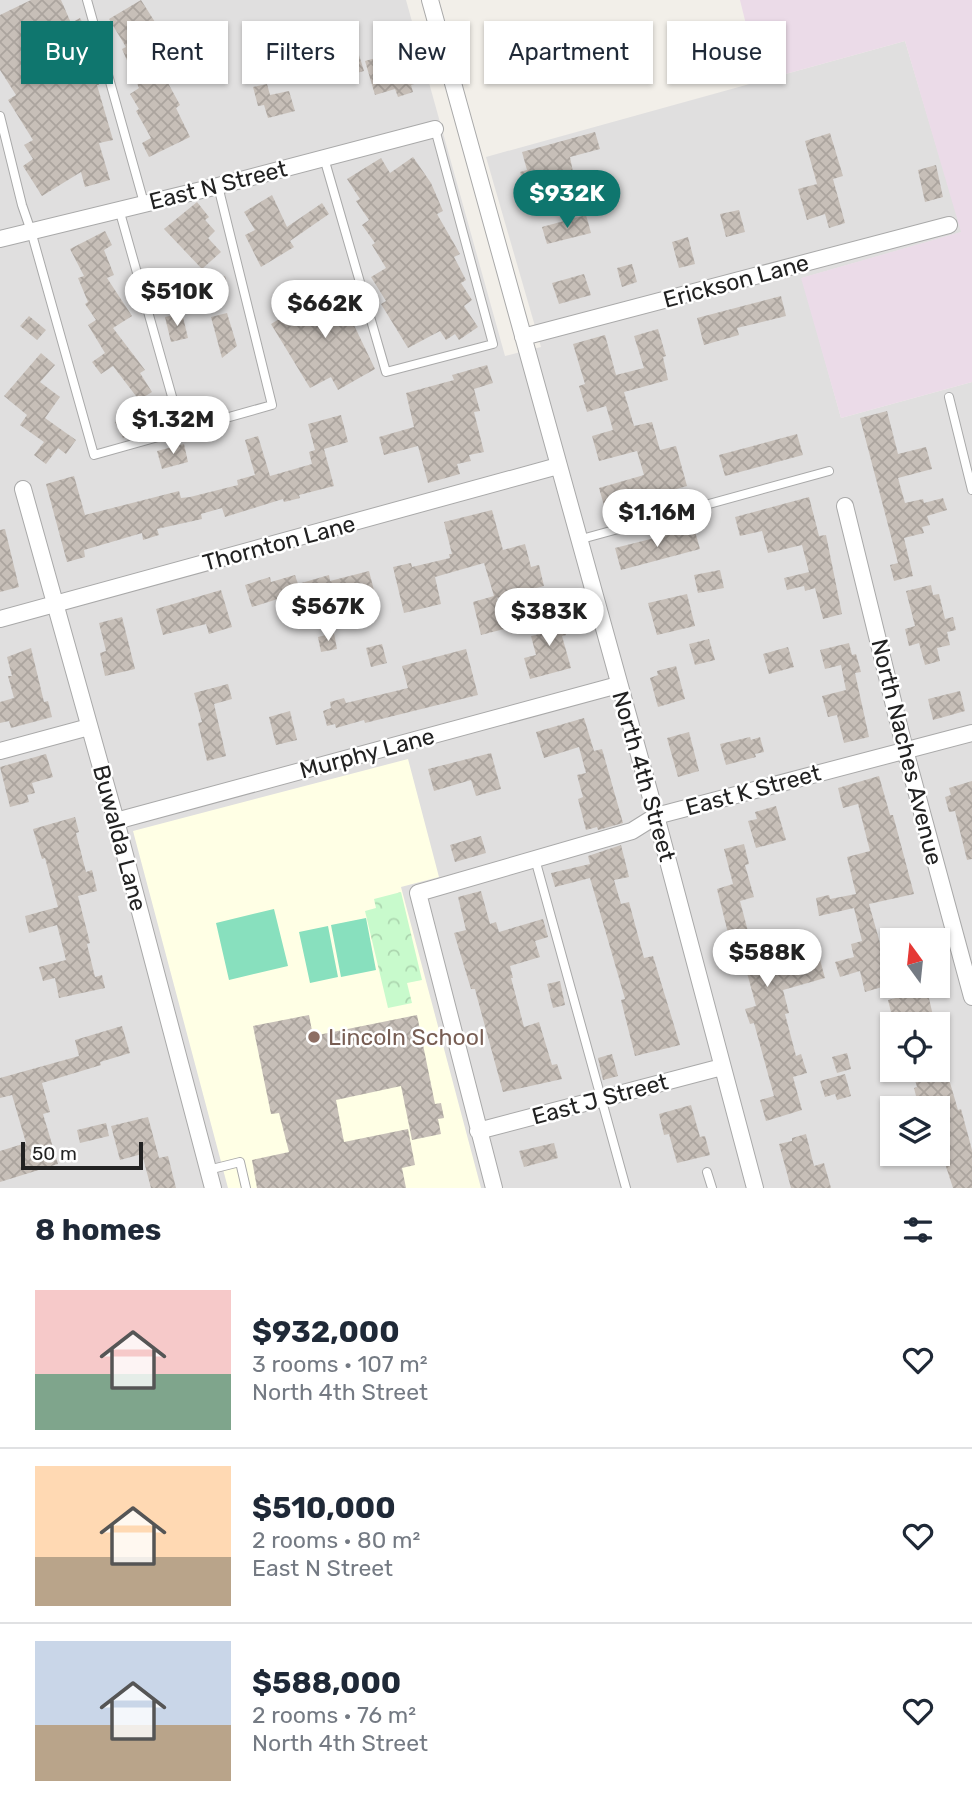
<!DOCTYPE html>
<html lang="en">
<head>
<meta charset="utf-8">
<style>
	:root { --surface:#fff; --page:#f6f6f7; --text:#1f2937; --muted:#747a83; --line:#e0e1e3; --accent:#0f766e }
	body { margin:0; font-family:Rubik,sans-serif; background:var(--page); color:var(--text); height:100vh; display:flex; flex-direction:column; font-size:26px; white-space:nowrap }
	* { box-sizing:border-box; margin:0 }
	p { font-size:23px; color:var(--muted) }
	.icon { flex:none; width:38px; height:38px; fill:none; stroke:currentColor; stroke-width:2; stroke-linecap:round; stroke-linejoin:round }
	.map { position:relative; height:1188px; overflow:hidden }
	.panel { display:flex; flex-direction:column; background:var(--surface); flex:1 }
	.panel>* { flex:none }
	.hud { position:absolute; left:21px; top:21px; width:931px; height:63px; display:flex; gap:14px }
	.needle { width:46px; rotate:345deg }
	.tools { position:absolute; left:880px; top:928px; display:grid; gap:14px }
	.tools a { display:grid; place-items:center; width:70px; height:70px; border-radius:0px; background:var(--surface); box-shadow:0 2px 5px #0004; font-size:35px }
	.scale { position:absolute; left:21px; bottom:18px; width:122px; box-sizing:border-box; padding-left:7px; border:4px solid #222; border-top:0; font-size:19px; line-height:24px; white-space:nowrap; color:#222; -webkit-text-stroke:5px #fff; paint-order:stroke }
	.price { position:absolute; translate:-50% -60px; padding:0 16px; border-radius:24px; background:#fff; color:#222; font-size:23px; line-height:46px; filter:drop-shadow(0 2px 4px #0008) }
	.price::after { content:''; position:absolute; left:50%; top:42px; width:21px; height:16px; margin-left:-10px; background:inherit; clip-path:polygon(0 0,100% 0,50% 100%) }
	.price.selected { background:var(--accent); color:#fff }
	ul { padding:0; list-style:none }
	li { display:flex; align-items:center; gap:21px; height:175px; padding:0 35px }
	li+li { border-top:2px solid var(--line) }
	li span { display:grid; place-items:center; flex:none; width:196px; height:140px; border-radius:0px; color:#555 }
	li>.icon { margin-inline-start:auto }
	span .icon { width:84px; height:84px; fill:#fffc; stroke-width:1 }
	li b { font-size:30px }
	h2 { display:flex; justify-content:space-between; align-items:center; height:84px; padding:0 35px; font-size:30px }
	.tag { padding:0 24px; border-radius:0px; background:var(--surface); box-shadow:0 2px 5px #0004; font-size:24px; line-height:63px }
	.tag.selected { background:var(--accent); color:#fff }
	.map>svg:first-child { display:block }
	.residential { fill:#e0dfdf; fill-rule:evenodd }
	.industrial { fill:#ebdbe8 }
	.education { fill:#ffffe5 }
	.park { fill:url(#park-crowns) }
	.pitch { fill:#88e0be }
	.building { fill:url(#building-cross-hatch) }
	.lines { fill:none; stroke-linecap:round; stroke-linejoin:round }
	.service-casing { stroke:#a9a9a9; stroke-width:10 }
	.minor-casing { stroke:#a9a9a9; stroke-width:18 }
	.service { stroke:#fff; stroke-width:8 }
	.minor { stroke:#fff; stroke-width:16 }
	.education-dot { fill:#8d6e63; stroke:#fff; stroke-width:2.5 }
	.labels { text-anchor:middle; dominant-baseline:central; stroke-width:5; stroke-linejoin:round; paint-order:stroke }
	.street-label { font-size:23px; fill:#222; stroke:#fff }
	.education-label { font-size:23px; fill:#785e54; stroke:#fff; text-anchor:start }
</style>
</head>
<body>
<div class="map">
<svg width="972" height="1188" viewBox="0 0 972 1188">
	<defs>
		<pattern id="park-crowns" width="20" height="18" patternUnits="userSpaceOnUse" patternTransform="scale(1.75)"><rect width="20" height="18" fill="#c8facc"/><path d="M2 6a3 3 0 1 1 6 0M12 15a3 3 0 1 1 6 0" fill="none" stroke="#acd6af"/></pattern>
		<pattern id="building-cross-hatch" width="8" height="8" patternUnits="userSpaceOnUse" patternTransform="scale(1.75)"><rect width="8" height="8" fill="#c7bfb8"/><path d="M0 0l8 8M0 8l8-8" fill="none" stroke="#aba49e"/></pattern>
	</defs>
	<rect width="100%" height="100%" fill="#f2efe9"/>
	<path class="residential" d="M0 0H406L505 356 541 347 486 157 905 41 962 232 802 278 841 418 972 382V1188H0ZM892 940H938V985H892ZM892 1024H938V1069H892ZM892 1108H938V1153H892Z"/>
	<path class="industrial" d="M740 0H972V382L841 418 801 278 961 232 905 41 760 81Z"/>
	<path class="education" d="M408 759 439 877 401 887 481 1188H228L133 831Z"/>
	<path class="park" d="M401 892 422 980 407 983 412 1003 388 1008 365 911 376 908 374 899Z"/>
	<path class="pitch" d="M274 909 288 966 229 980 216 923Z
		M366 918 376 970 341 977 331 925Z
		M328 926 338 977 310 983 299 932Z"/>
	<path class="building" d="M31 0H61L71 23 80 18 91 39 72 48 81 73 93 69 99 85H97L113 140 99 143 110 180 85 187 81 172 42 196 23 166 33 159 24 145 33 140 8 100 16 95 0 70V15Z
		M141 0 155 22 152 24 165 54 160 56 174 79 168 83 180 105 176 108 190 137 149 157 142 143 151 138 136 111 139 109 130 94 139 88 122 49 126 47 109 19Z
		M416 50 425 81 411 85 413 92 398 97 395 89 375 95 365 61 383 56 384 59Z
		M359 55 364 71 349 75 344 59Z
		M267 84 270 95 289 91 295 111 268 118 264 105 258 106 253 87Z
		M595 132 600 149 570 157 573 172 567 173 570 183 526 195 520 172 527 170 522 152Z
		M830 133 843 176 833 179 845 223 829 228 825 214 807 220 798 189 817 184 805 141Z
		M413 157 431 183 443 211 437 214 460 254 454 257 466 280 461 283 472 300 464 306 478 327 459 340 455 334 446 340 440 331 408 348 381 304 386 301 371 277 386 268 372 245 375 243 362 225 369 220 356 201 360 199 347 179 381 158 390 173Z
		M936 165 943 197 925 202 918 170Z
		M272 195 287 227 322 203 329 214 290 241 294 247 261 267 245 235 255 230 244 212Z
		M197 202 209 217 205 220 215 231 208 238 221 252 202 269 164 229Z
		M739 210 745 232 726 237 720 214Z
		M586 215 591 233 547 244 542 227Z
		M105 231 112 245 104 250 114 275 107 278 132 316 113 328 145 370 140 373 152 392 139 400 113 366 101 374 92 362 105 353 88 325 96 320 85 304 88 302 78 278 84 276 70 249Z
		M688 237 695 264 679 268 672 242Z
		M632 264 637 282 622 287 617 268Z
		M584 274 591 295 559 304 552 283Z
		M225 276 228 288 212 297 208 281Z
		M345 286 352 302 347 304 356 318 352 321 375 369 338 390 331 377 310 388 271 324 281 318 285 323 292 318 289 313 324 291 325 295Z
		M781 296 786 316 737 328 739 335 704 345 697 318Z
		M182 313 188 338 171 342 165 317Z
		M227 313 237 346 222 358 211 317Z
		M29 316 46 330 37 340 20 326Z
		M658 329 666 356 663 357 668 380 624 392 634 426 652 422 660 450 676 446 687 486 605 509 599 488 644 475 637 451 599 461 592 436 613 430 606 406 587 412 579 386 585 384 573 344 605 335 616 375 644 368 634 336Z
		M41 353 55 365 40 382 60 397 45 418 76 440 66 454 58 448 46 464 34 455 44 442 20 425 27 415 4 396Z
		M487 365 493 383 474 389 480 411 474 412 484 452 469 455 471 461 457 464 460 474 428 483 418 446 384 455 379 437 414 427 406 393 454 380 452 375Z
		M887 411 898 454 926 447 932 469 898 478 905 503 923 499 924 503 943 498 947 510 927 516 930 525 922 527 924 533 904 538 913 576 894 581 890 565 898 563 860 418Z
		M136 412 144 427 123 438 115 422Z
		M341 415 348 442 324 449 334 486 299 495 300 498 284 502 283 499 225 517 222 508 201 514 202 519 157 529 159 535 143 540 142 533 84 550 85 557 67 562 46 484 74 476 85 515 179 491 181 498 190 497 238 485 237 480 255 475 245 440 258 436 270 476 312 464 309 452 315 450 308 424Z
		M797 434 803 455 725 476 719 455Z
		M184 444 188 462 162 469 157 451Z
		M809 497 819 536 826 535 842 614 823 619 815 588 805 591 804 586 787 590 784 578 809 572 802 545 768 553 762 531 740 536 735 517Z
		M492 510 503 550 525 544 531 567 539 565 544 586 497 598 504 629 481 635 473 602 494 596 484 563 435 577 441 604 404 613 393 567 411 563 412 567 450 558 449 554H452L444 522Z
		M694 528 700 549 621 570 615 548Z
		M5 529 19 587 0 592V530Z
		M720 570 724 588 698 593 694 575Z
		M369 571 377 602 360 606 359 604 319 615 313 594 285 601 284 597 252 607 245 585 270 577 271 582 295 575 298 584 329 575 330 581Z
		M931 585 933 595 939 594 945 619 953 617 956 630 947 632 950 645 937 648 940 661 925 665 919 643 909 646 905 629 915 626 906 591Z
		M221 590 232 627 209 634 206 624 163 635 156 609Z
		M687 594 695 626 657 635 648 603Z
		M560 611 566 635 562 636 571 668 530 679 524 658 536 655 531 636 540 634 537 622 546 620 545 615Z
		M122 617 135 669 105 676 100 653 106 651 99 623Z
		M334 633 337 649 321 652 318 637Z
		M709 639 715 660 695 665 689 644Z
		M849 643 852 655 856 654 861 672 855 673 869 737 844 743 837 715 828 717 822 696 846 690 841 665 825 669 820 650Z
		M382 644 387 663 371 667 366 648Z
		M788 647 794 667 769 674 763 654Z
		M31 648 44 702 48 701 52 717 11 728 9 721 0 723V702L14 698 8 676H12L7 657Z
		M466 649 478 695 365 723 364 720 336 728 335 724 327 726 323 711 331 708 330 702 344 698 346 703 408 688 402 666Z
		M676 666 685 699 658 707 650 678 658 675 657 671Z
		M228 684 232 699 214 704 226 756 207 761 198 723 202 722 194 693Z
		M960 691 965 711 933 720 928 699Z
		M290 711 297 740 276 745 269 717Z
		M584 718 594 751 602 749 623 823 598 830 597 827 586 830 578 799 583 797 577 775 586 773 579 747 544 758 536 732Z
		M689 732 699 771 678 777 667 738Z
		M750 737 751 740 760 737 764 752 755 754 756 757 726 765 720 744Z
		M491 753 501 789 476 796 471 780 434 791 428 769Z
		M46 754 53 777 32 783 35 793 27 795 29 802 10 807 0 767Z
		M879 776 890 815H893L914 894 869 904 880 943 890 940 892 951V984L865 992 860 971 840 977 835 962 854 957 851 944 862 941 854 908 819 916 816 898 829 895 830 899 856 894 847 857 870 851 858 804 843 808 838 788Z
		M972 781V859L967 860 955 811 949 812 945 797 951 795 949 788Z
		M776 806 786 840 756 848 748 821 757 819 755 812Z
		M75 817 79 832 76 833 86 872 92 870 97 891 78 896 90 943 87 944 95 977 102 975 105 988 59 998 55 978 43 981 39 967 66 960 57 925 29 933 25 916 58 907 45 858 42 859 33 829Z
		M481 836 486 853 455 862 450 845Z
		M744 844 749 864 745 865 754 897 740 901 750 939 783 930 786 942 780 944 787 970 820 960 825 978 783 990 789 1013 785 1014 796 1056 801 1054 807 1073 793 1077 802 1110 766 1121 760 1100 774 1096 754 1023 750 1024 745 1009 756 1006 739 943 731 945 717 889 733 884 724 849Z
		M621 845 629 877 614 880 621 904 629 902 644 958 653 956 680 1045 635 1056 621 1000 625 999 590 878 555 887 551 873 590 864 588 856Z
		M481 891 490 924 496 922 499 932 543 919 548 937 535 941 540 957 510 966 513 978H511L524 1027 539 1022 552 1065 557 1064 562 1079 503 1092 477 997 475 989H471L454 933 466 930 458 897Z
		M560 981 565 1005 553 1008 547 984Z
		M927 990 935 1024H894L888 1000Z
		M309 1015 313 1036 417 1015 435 1104 441 1103 444 1118 438 1119 441 1134 412 1140 401 1086 336 1100 344 1142 408 1129 415 1165 402 1168 406 1188H257L252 1160 289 1152 279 1113 271 1114 253 1026Z
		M122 1026 130 1053 100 1062 101 1065 42 1083 50 1112 43 1114 58 1164 0 1182V1151L26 1143 12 1095 0 1098V1078L79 1056 75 1040Z
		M847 1053 851 1069 837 1073 832 1057Z
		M612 1054 618 1076 603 1080 598 1058Z
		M912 1069H946L958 1110 961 1109 972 1150V1188H953L938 1142V1102L928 1105 926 1098 917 1100 914 1088 917 1087Z
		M845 1074 851 1096 837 1100 835 1094 825 1097 820 1081Z
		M691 1105 700 1137 705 1136 710 1155 677 1163 669 1134 664 1135 659 1114Z
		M148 1117 159 1158 168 1156 176 1188H151L142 1154 120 1160 111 1126Z
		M106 1123 109 1136 80 1143 77 1130Z
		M806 1134 814 1166 824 1163 831 1188H791L779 1144 792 1141V1138Z
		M554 1143 558 1158 524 1167 519 1151Z"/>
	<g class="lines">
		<defs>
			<path id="service" d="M87 0 144 203
				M0 116 22 205 31 231 94 455 272 405 218 186
				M324 158 386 372 493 344 435 129
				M119 209 182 432
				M949 397 972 490
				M578 540 829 471
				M535 859 626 1188
				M208 1170 240 1162 246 1188
				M707 1172 712 1188"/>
			<path id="minor" d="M430 0 656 816 755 1188
				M0 239 218 186 435 129
				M523 337 949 225
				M23 489 116 821 213 1188
				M845 506 905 750 972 997
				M0 619 558 466
				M0 751 89 727
				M116 821 618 685
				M478 1131 722 1067
				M494 1188 418 893 632 831 656 816 972 733"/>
		</defs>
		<use href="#service" class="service-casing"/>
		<use href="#minor" class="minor-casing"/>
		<use href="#service" class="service"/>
		<use href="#minor" class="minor"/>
	</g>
	<circle class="education-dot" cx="314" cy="1037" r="7"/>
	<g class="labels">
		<g class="street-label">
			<text transform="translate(218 185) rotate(-14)">East N Street</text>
			<text transform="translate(736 281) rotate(-15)">Erickson Lane</text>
			<text transform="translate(279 543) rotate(-15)">Thornton Lane</text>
			<text transform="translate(907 752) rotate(76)">North Naches Avenue</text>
			<text transform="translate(367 753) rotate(-15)">Murphy Lane</text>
			<text transform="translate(644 776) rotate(74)">North 4th Street</text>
			<text transform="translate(753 790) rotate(-15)">East K Street</text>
			<text transform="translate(120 838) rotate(75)">Buwalda Lane</text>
			<text transform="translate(600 1099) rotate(-15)">East J Street</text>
		</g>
		<g class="education-label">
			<text x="328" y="1037">Lincoln School</text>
		</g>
	</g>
</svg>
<div class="tools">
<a><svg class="needle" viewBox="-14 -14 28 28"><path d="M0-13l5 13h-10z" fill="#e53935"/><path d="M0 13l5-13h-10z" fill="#747a83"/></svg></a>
<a><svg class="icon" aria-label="locate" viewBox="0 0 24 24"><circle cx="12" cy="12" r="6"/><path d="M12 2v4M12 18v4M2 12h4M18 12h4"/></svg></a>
<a><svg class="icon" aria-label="layers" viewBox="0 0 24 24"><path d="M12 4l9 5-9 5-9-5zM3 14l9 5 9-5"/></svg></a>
</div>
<div class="scale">50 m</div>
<b class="price selected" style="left:567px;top:230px">$932K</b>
<b class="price" style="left:177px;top:328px">$510K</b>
<b class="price" style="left:325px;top:340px">$662K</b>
<b class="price" style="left:173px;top:456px">$1.32M</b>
<b class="price" style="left:657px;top:549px">$1.16M</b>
<b class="price" style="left:328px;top:643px">$567K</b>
<b class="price" style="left:549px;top:648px">$383K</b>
<b class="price" style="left:767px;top:989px">$588K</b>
<div class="hud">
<a class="tag selected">Buy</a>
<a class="tag">Rent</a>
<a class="tag">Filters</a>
<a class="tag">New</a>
<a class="tag">Apartment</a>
<a class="tag">House</a>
</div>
</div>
<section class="panel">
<h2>8 homes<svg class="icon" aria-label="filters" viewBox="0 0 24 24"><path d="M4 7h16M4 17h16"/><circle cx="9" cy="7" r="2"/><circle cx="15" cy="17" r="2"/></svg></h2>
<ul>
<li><span style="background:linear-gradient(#f6c9c9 60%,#7fa58c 0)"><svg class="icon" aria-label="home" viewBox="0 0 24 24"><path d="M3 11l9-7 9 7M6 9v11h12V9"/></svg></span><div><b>$932,000</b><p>3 rooms · 107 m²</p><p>North 4th Street</p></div><svg class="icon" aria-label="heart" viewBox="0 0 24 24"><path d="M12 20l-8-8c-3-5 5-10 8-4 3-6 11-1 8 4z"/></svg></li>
<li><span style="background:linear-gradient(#ffd9b3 65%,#b9a48a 0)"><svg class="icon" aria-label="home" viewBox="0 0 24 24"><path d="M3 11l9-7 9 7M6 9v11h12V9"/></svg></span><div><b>$510,000</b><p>2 rooms · 80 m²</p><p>East N Street</p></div><svg class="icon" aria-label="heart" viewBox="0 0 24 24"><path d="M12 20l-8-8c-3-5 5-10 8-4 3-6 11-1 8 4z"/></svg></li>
<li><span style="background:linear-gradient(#c9d6e8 60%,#b9a48a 0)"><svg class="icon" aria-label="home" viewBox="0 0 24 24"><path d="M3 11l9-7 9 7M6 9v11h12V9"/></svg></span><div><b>$588,000</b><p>2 rooms · 76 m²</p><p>North 4th Street</p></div><svg class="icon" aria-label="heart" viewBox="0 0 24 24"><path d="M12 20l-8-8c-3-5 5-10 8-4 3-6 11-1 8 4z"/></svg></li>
</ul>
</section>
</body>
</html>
